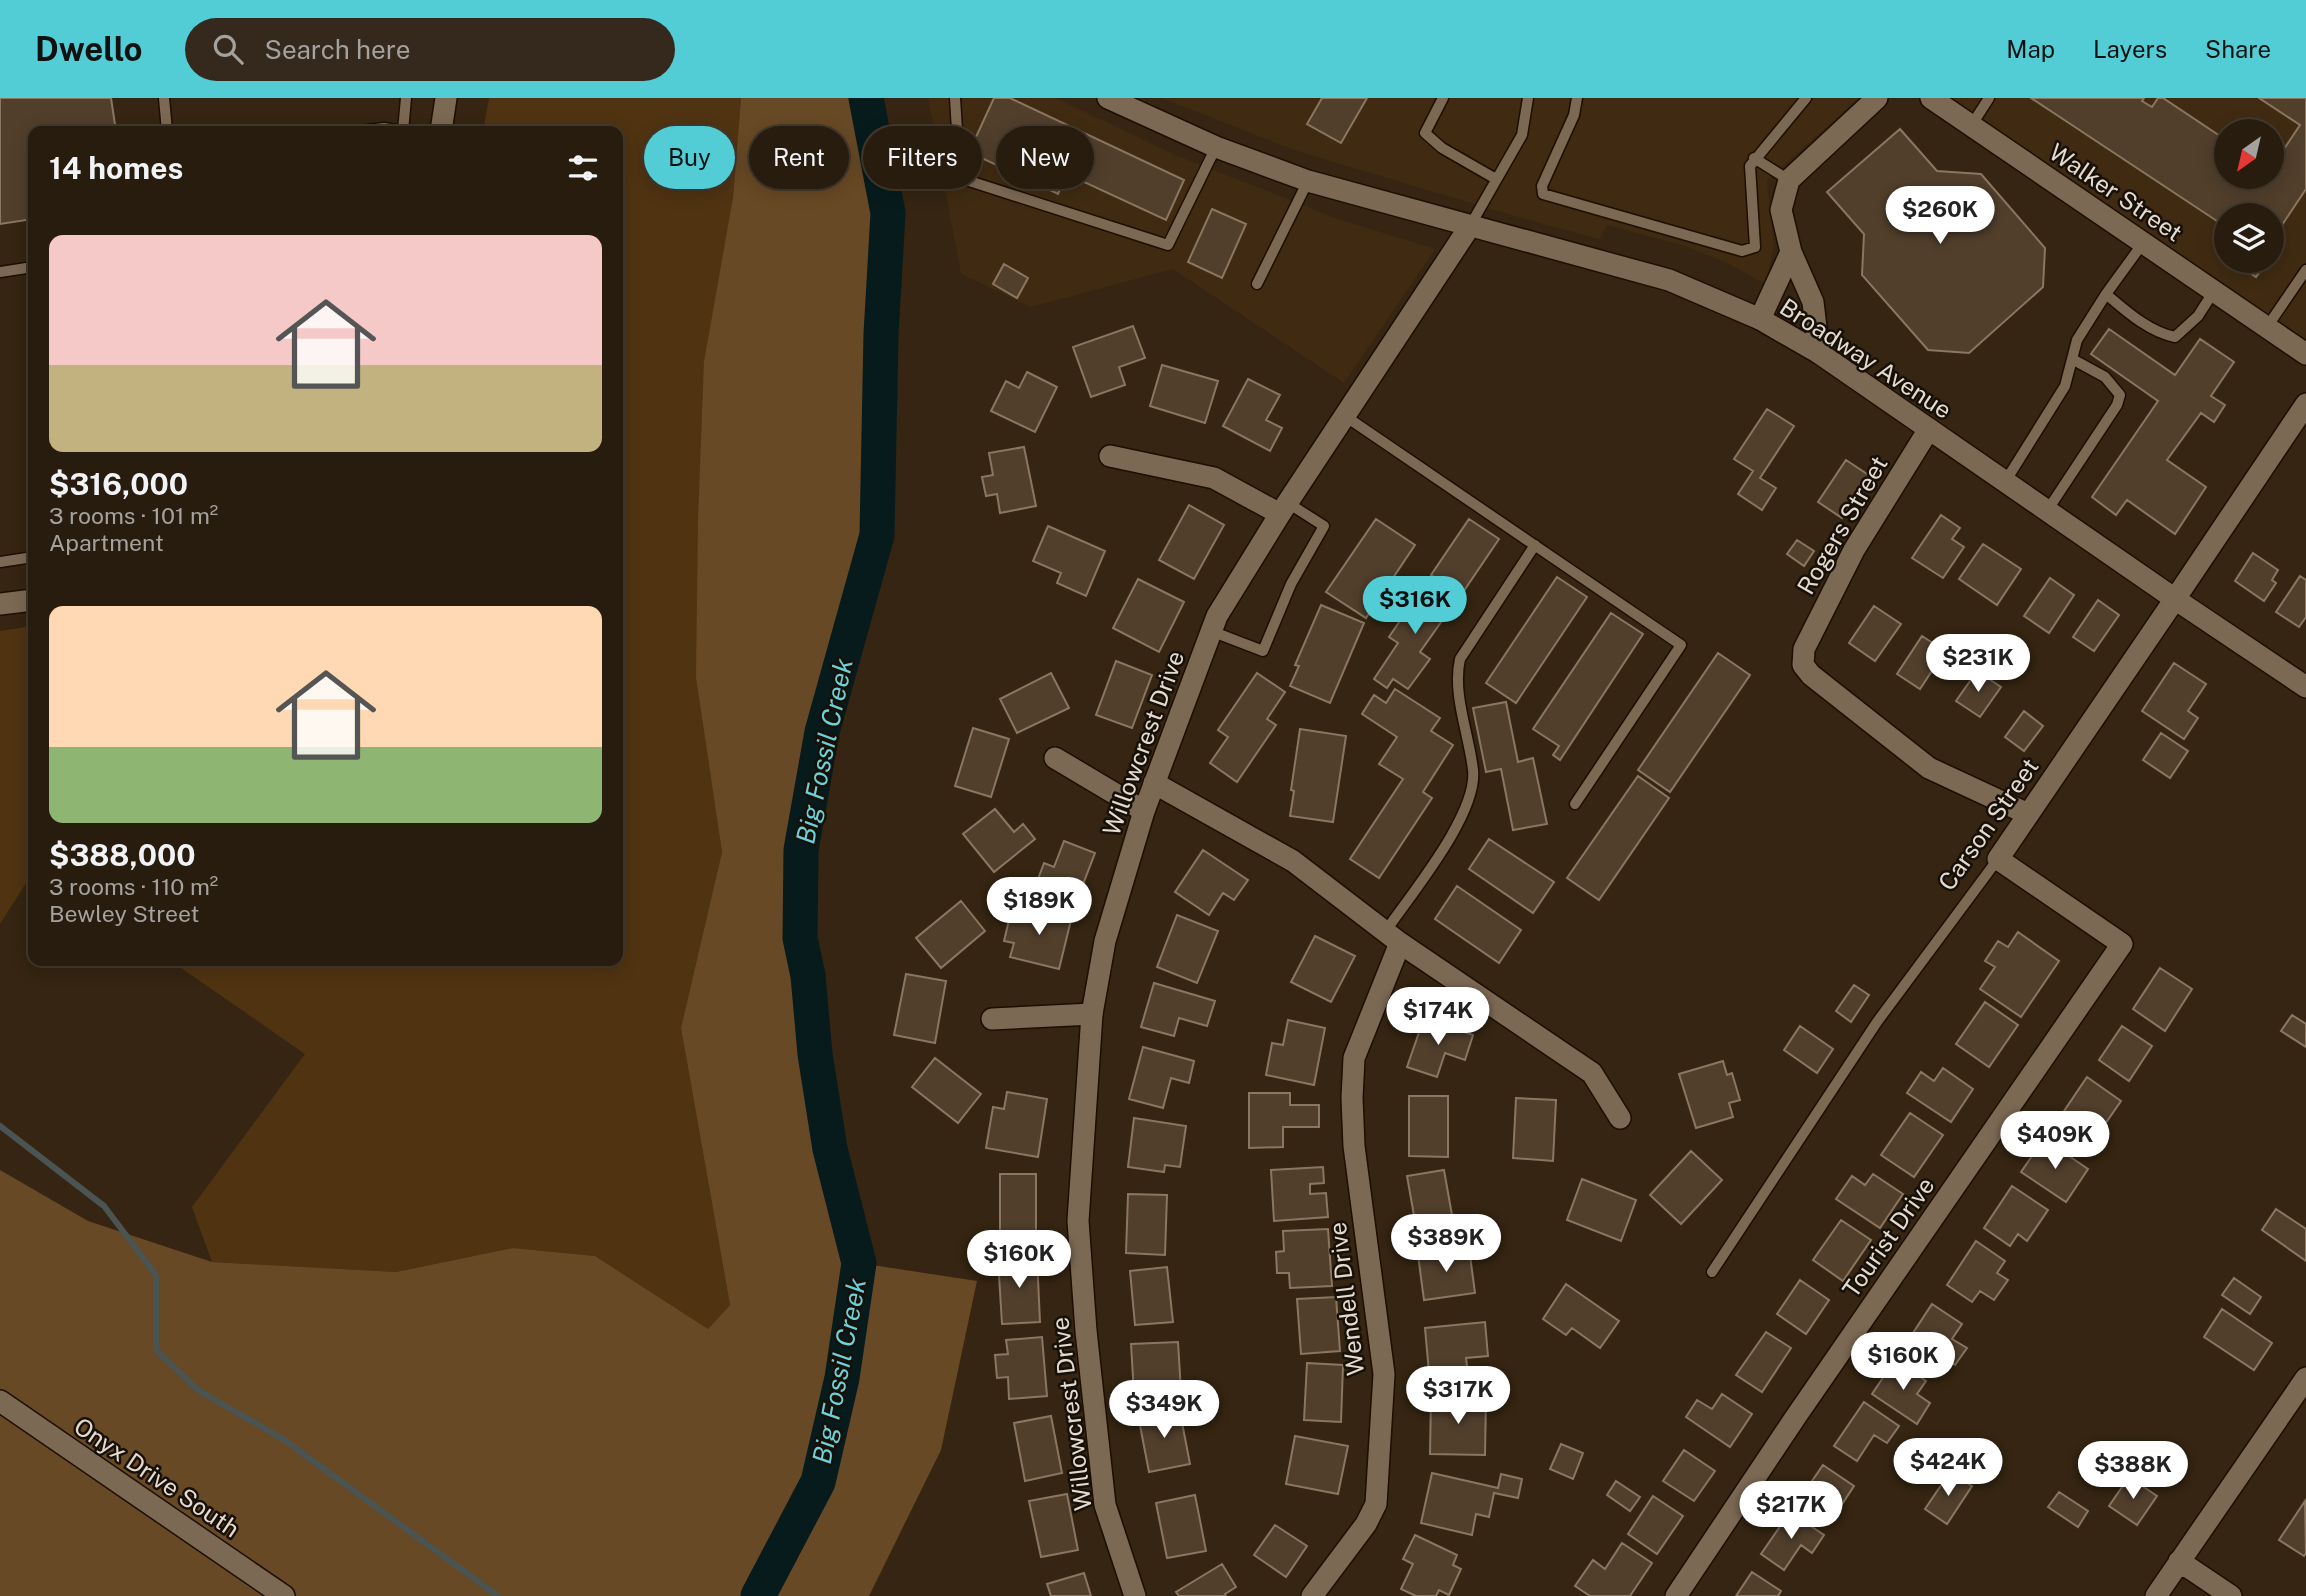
<!DOCTYPE html>
<html lang="en">
<head>
<meta charset="utf-8">
<style>
	:root { --surface:#281c0e; --page:#34291c; --text:#f1f3f6; --muted:#a5a19e; --line:#443a2e; --accent:#52ccd5 }
	body { margin:0; font-family:"Public Sans",sans-serif; background:var(--page); color:var(--text); height:100vh; display:flex; flex-direction:column; font-size:26px; white-space:nowrap }
	* { box-sizing:border-box; margin:0 }
	p { font-size:23px; color:var(--muted) }
	.icon { flex:none; width:38px; height:38px; fill:none; stroke:currentColor; stroke-width:2; stroke-linecap:round; stroke-linejoin:round }
	.map { position:relative; flex:1; overflow:hidden }
	.details { position:absolute; left:28px; top:28px; width:595px; height:840px; display:flex; flex-direction:column; background:var(--surface); border-radius:14px; box-shadow:0 4px 18px #0003,0 0 0 2px var(--line) }
	.details>* { flex:none }
	.guide { position:absolute; left:644px; top:28px; width:665px; height:63px; display:flex; gap:14px }
	.needle { width:46px; rotate:214deg }
	.buttons { position:absolute; left:2214px; top:21px; display:grid; gap:14px }
	.buttons a { display:grid; place-items:center; width:70px; height:70px; border-radius:50%; background:var(--surface); box-shadow:0 4px 18px #0003,0 0 0 2px var(--line); font-size:35px }
	.price { position:absolute; translate:-50% -60px; padding:0 16px; border-radius:24px; background:#fff; color:#222; font-size:23px; line-height:46px; filter:drop-shadow(0 2px 4px #0008) }
	.price::after { content:''; position:absolute; left:50%; top:42px; width:21px; height:16px; margin-left:-10px; background:inherit; clip-path:polygon(0 0,100% 0,50% 100%) }
	.price.on { background:var(--accent); color:#111 }
	ul { padding:0; list-style:none }
	li { display:grid; align-content:center; gap:14px; height:371px; padding:0 21px }
	li span { display:grid; place-items:center; height:217px; border-radius:14px; color:#555 }
	li>.icon { margin-inline-start:auto }
	span .icon { width:126px; height:126px; fill:#fffc; stroke-width:1 }
	li b { font-size:30px }
	h2 { display:flex; justify-content:space-between; align-items:center; height:84px; padding:0 21px; font-size:30px }
	.chip { padding:0 24px; border-radius:32px; background:var(--surface); box-shadow:0 4px 18px #0003,0 0 0 2px var(--line); font-size:24px; line-height:63px }
	.chip.on { background:var(--accent); color:#111 }
	header { display:flex; align-items:center; gap:42px; box-sizing:border-box; height:98px; padding:0 35px; background:var(--accent); color:#111 }
	header strong { font-size:33px }
	nav { display:flex; gap:38px; margin-inline-start:auto; font-size:24px }
	.search { width:490px; height:63px; background:var(--page); display:flex; align-items:center; gap:18px; box-sizing:border-box; padding:0 24px; border-radius:38px; color:var(--muted); font-size:26px }
	.map>svg:first-child { display:block }
	.built { fill:#402b12; fill-rule:evenodd }
	.green { fill:#503412 }
	.forest { fill:#684925 }
	.lines { fill:none; stroke-linecap:round; stroke-linejoin:round }
	.stream { stroke:#4a5452; stroke-width:6 }
	.river { stroke:#071b1d; stroke-width:35 }
	.building { fill:#513f2c; stroke:#8a7661; stroke-width:2 }
	.lane-casing { stroke:#1d0e00; stroke-width:13 }
	.street-casing { stroke:#1d0e00; stroke-width:24 }
	.secondary-casing { stroke:#1d0e00; stroke-width:24 }
	.lane { stroke:#7c6954; stroke-width:10 }
	.street { stroke:#7c6954; stroke-width:21 }
	.secondary { stroke:#7c6954; stroke-width:21 }
	.labels { text-anchor:middle; dominant-baseline:central; stroke-width:5; stroke-linejoin:round; paint-order:stroke }
	.street-label { font-size:24px; fill:#e5dacf; stroke:#171008 }
	.water-label { font-size:26px; font-style:italic; fill:#6ad1d9; stroke:#171008 }
</style>
</head>
<body>
<header>
<strong>Dwello</strong>
<div class="search"><svg class="icon" aria-label="search" viewBox="0 0 24 24"><circle cx="10" cy="10" r="6"/><path d="M15 15l6 6"/></svg>Search here</div>
<nav><a>Map</a><a>Layers</a><a>Share</a></nav>
</header>
<div class="map">
<svg width="2306" height="1498" viewBox="0 0 2306 1498">
	<rect width="100%" height="100%" fill="#352512"/>
	<path class="built" d="M928 0H1056L1173 56 1335 120 1435 151 1344 285 1173 171 1031 209 961 176Z
		M1162 0H1859L1767 82 1774 149 1766 186 1727 165 1682 147 1607 127 1599 141 1518 119 1297 53Z
		M1948 0H2306V246ZM2226 33H2272V79H2226ZM2226 117H2272V163H2226Z"/>
	<path class="green" d="M489 0H741L696 580 722 754 681 930 730 1207 708 1231 595 1158 513 1150 396 1174 212 1164 192 1109 305 956 171 863H618V33H483Z
		M33 528V774L0 826V533Z"/>
	<path class="forest" d="M741 0H864L888 115 881 236 877 437 822 634 801 752 800 840 808 878 815 956 830 1051 859 1165 977 1183 941 1352 869 1498H0V1072L88 1123 212 1164 396 1174 513 1150 595 1158 708 1231 730 1207 681 930 722 754 696 580 698 423 704 264 733 100Z"/>
	<g class="lines">
		<path class="stream" d="M0 1028 104 1108 156 1177V1252L198 1292 283 1341 498 1498"/>
		<path class="river" d="M758 1498 818 1384 842 1280 859 1165 830 1051 815 956 808 878 800 840 801 752 822 634 877 437 881 236 888 115 866 0"/>
	</g>
	<path class="building" d="M0 0H111L116 33H33V121L0 126Z
		M994 0H1010L1184 82 1166 122 1067 76 1058 96 969 54Z
		M1322 0H1367L1341 45 1307 26Z
		M2031 0H2144L2142 3 2152 9 2158 0H2163L2226 42V79H2272V69L2300 27 2259 0H2306V91L2272 142V117H2226V129Z
		M1900 31 1937 73 1981 76 2045 150 2043 189 1969 255 1928 252 1862 177 1864 136 1827 94Z
		M1212 111 1246 126 1222 180 1188 164Z
		M2226 137V159L2216 152Z
		M2232 163H2267L2256 179Z
		M1004 166 1028 180 1017 200 993 186Z
		M1133 228 1145 260 1119 269 1125 287 1091 299 1073 249Z
		M2109 231 2175 277 2200 241 2234 264 2211 298 2225 307 2214 324 2201 315 2167 362 2206 389 2175 436 2127 402 2116 417 2092 399 2158 303 2091 256Z
		M1162 267 1218 283 1205 325 1150 308Z
		M1027 274 1057 289 1035 334 991 313 1006 283 1019 290Z
		M1248 281 1280 297 1266 322 1282 330 1270 353 1223 328Z
		M1767 311 1794 328 1760 380 1776 390 1762 412 1738 396 1753 373 1734 361Z
		M1024 349 1036 408 1000 415 997 396 986 398 982 379 993 377 989 355Z
		M1846 362 1870 378 1842 420 1818 404Z
		M1189 407 1224 427 1194 481 1159 462Z
		M1941 417 1960 430 1952 441 1964 449 1943 480 1912 460Z
		M1376 421 1415 447 1366 520 1326 494Z
		M1469 421 1499 441 1461 497 1431 477Z
		M1048 428 1105 453 1086 498 1057 485 1061 475 1033 463Z
		M1797 442 1814 453 1804 468 1787 456Z
		M1983 446 2021 471 1997 507 1959 481Z
		M2253 455 2278 472 2272 482 2276 485 2264 503 2235 483Z
		M2300 478 2306 482V519L2299 529 2276 514Z
		M1557 479 1587 499 1516 605 1486 585Z
		M2050 480 2074 497 2049 535 2024 518Z
		M1138 481 1184 504 1159 554 1113 530Z
		M1427 483 1456 503 1420 554 1430 561 1408 591 1393 581 1387 590 1374 581 1398 545 1389 539Z
		M2098 502 2119 517 2094 553 2073 539Z
		M1321 507 1364 525 1330 605 1290 588 1299 568 1295 567Z
		M1874 508 1901 526 1875 563 1849 545Z
		M1611 515 1643 536 1560 662 1553 657 1559 648 1533 631Z
		M1922 538 1945 553 1920 591 1897 576Z
		M1718 555 1750 577 1670 694 1638 672Z
		M1116 563 1152 577 1132 630 1096 617Z
		M2174 565 2206 586 2188 613 2198 620 2184 641 2142 613Z
		M1977 573 2001 589 1980 619 1956 603Z
		M1051 575 1069 610 1017 635 1000 601Z
		M1257 575 1285 594 1267 621 1276 627 1237 684 1210 665 1228 639 1218 632Z
		M1395 591 1440 620 1431 633 1453 647 1423 694 1432 700 1379 780 1350 761 1403 681 1379 666 1397 639 1362 616 1374 597 1386 605Z
		M1506 604 1518 664 1533 660 1547 726 1513 732 1501 671 1486 674 1473 610Z
		M2024 613 2043 628 2024 653 2005 639Z
		M973 630 1009 641 991 699 955 688Z
		M1300 631 1346 638 1333 724 1290 718 1294 693 1291 692Z
		M2161 635 2188 653 2170 680 2143 662Z
		M1638 678 1669 700 1599 802 1567 780Z
		M995 711 1014 734 1023 726 1035 741 994 774 963 736Z
		M1489 741 1554 784 1533 815 1469 771Z
		M1064 743 1095 755 1075 807 1034 792 1044 765 1054 769Z
		M1203 752 1248 782 1234 802 1223 795 1209 817 1175 794Z
		M1457 788 1521 832 1499 865 1435 821Z
		M961 803 985 833 941 870 916 840Z
		M1030 808 1072 818 1059 871 1010 859 1014 845 1004 843 1010 818 1027 822Z
		M1177 817 1218 833 1197 885 1157 869Z
		M2018 834 2059 863 2021 919 1980 891 1995 869 1985 863 1998 843 2008 849Z
		M1315 838 1355 858 1331 904 1291 884Z
		M2160 870 2192 891 2165 933 2133 911Z
		M906 876 946 883 935 945 894 937Z
		M1154 885 1215 903 1207 928 1179 920 1174 938 1141 929Z
		M1854 887 1869 897 1851 924 1836 913Z
		M1985 904 2018 927 1989 969 1956 946Z
		M2292 917 2306 926V949L2281 933Z
		M1424 920 1473 937 1465 962 1445 955 1437 979 1407 969Z
		M1288 922 1325 930 1314 987 1266 977 1272 945 1283 947Z
		M1800 928 1833 951 1817 975 1784 952Z
		M2122 928 2152 948 2129 983 2099 962Z
		M1143 949 1194 963 1189 985 1171 980 1163 1010 1129 1001Z
		M935 960 981 996 958 1025 912 989Z
		M1723 963 1727 977 1732 975 1740 1002 1729 1005 1733 1019 1696 1030 1679 976Z
		M1943 970 1973 991 1951 1024 1907 995 1921 974 1934 983Z
		M2087 979 2121 1003 2094 1042 2060 1019Z
		M1007 994 1047 1001 1038 1059 986 1050 993 1009 1004 1011Z
		M1249 995H1290V1007H1319V1029H1283V1049L1249 1050Z
		M1409 998H1448V1059L1409 1058Z
		M1516 1000 1556 1002 1553 1063 1513 1060Z
		M1910 1015 1943 1037 1914 1079 1881 1057Z
		M1134 1020 1186 1028 1180 1069 1165 1067 1164 1074 1128 1069Z
		M2044 1041 2088 1071 2066 1104 2021 1074Z
		M1691 1053 1722 1082 1681 1126 1650 1097Z
		M1323 1069 1324 1085 1310 1086V1096L1326 1095 1328 1119 1274 1123 1271 1072Z
		M1444 1072 1455 1134 1418 1140 1407 1078Z
		M1000 1076H1036V1139L1000 1138Z
		M1873 1076 1903 1096 1880 1130 1836 1101 1852 1078 1865 1087Z
		M1582 1081 1636 1102 1621 1143 1567 1122Z
		M2012 1088 2048 1112 2027 1143 2018 1136 2010 1148 1984 1130Z
		M1128 1096 1167 1097 1165 1157 1126 1155Z
		M2276 1111 2306 1131V1163L2262 1132Z
		M1841 1122 1871 1142 1843 1183 1813 1162Z
		M1328 1131 1332 1188 1290 1190 1289 1175H1277L1276 1154 1284 1153 1283 1133Z
		M1976 1143 2005 1163 1997 1175 2008 1182 1994 1202 1980 1193 1972 1204 1947 1187Z
		M1469 1150 1475 1195 1424 1202 1418 1157Z
		M1037 1159 1040 1224 1002 1226 998 1161Z
		M1167 1169 1173 1224 1135 1227 1130 1173Z
		M2234 1180 2261 1199 2250 1216 2222 1197Z
		M1800 1182 1829 1202 1806 1236 1777 1216Z
		M1566 1186 1619 1223 1600 1250 1572 1230 1566 1237 1543 1221Z
		M1336 1199 1340 1253 1301 1256 1297 1201Z
		M1932 1206 1962 1226 1952 1241 1967 1250 1955 1267 1911 1238Z
		M2222 1211 2272 1245 2254 1272 2204 1239Z
		M1485 1224 1488 1258 1466 1260 1469 1283 1430 1286 1425 1230Z
		M1766 1234 1791 1250 1762 1294 1736 1277Z
		M1042 1239 1047 1298 1009 1301 1008 1279 997 1280 995 1257 1008 1256 1006 1242Z
		M1178 1244 1181 1294 1134 1296 1131 1246Z
		M1895 1262 1926 1283 1917 1296 1930 1305 1917 1326 1872 1296Z
		M1307 1265 1343 1267 1341 1324 1304 1322Z
		M1722 1296 1752 1316 1730 1349 1686 1319 1697 1302 1712 1311Z
		M1431 1299 1486 1300 1485 1357 1430 1356Z
		M1864 1304 1899 1328 1887 1345 1874 1337 1857 1363 1834 1348Z
		M1179 1309 1190 1366 1149 1374 1138 1317Z
		M1051 1318 1062 1375 1025 1383 1014 1325Z
		M1295 1338 1348 1348 1338 1396 1286 1386Z
		M1561 1346 1583 1355 1573 1381 1550 1371Z
		M1684 1352 1715 1373 1694 1403 1663 1383Z
		M1823 1367 1854 1388 1829 1426 1797 1405Z
		M1950 1374 1972 1388 1947 1426 1925 1411Z
		M1432 1375 1498 1390 1501 1376 1522 1381 1518 1400 1494 1395 1489 1419 1476 1416 1472 1437 1421 1425Z
		M2129 1379 2157 1398 2137 1427 2109 1408Z
		M1616 1383 1640 1399 1630 1413 1607 1397Z
		M2059 1394 2088 1413 2078 1429 2048 1409Z
		M1067 1396 1078 1452 1041 1459 1029 1403Z
		M1195 1397 1206 1453 1167 1460 1156 1405Z
		M1653 1398 1683 1418 1657 1456 1628 1436Z
		M2305 1403 2306 1455 2304 1458 2279 1442Z
		M1790 1414 1824 1437 1812 1455 1801 1447 1784 1472 1761 1456Z
		M1275 1427 1307 1448 1286 1479 1254 1457Z
		M1415 1437 1457 1457 1453 1467 1461 1471 1449 1497 1439 1492 1436 1498H1416L1401 1491 1413 1466 1403 1461Z
		M1622 1445 1652 1465 1630 1498H1590L1575 1488 1593 1462 1605 1471Z
		M1222 1466 1236 1489 1225 1496 1226 1498H1179L1176 1494Z
		M1752 1474 1781 1493 1778 1498H1736Z
		M1084 1475 1091 1498H1051L1047 1486Z"/>
	<g class="lines">
		<defs>
			<path id="lane" d="M164 0 167 33
				M955 0 960 80 1168 147 1216 49
				M1443 0 1425 35 1442 50 1496 81
				M1577 0 1574 17 1542 88 1543 96 1742 153 1755 149 1750 68 1806 0
				M1971 28 1989 0
				M359 33 384 30 401 33
				M403 33 406 0
				M1754 60 1789 82
				M1470 128 1522 37 1528 0
				M0 174 33 169
				M1257 186 1308 83
				M2106 196C2126 213 2149 234 2175 239L2198 218 2214 193
				M2267 229 2306 172
				M1345 318 1681 547 1575 706
				M2005 384 2065 288 2077 242 2106 196 2143 145
				M2047 413 2117 307 2120 297 2105 279 2072 261
				M0 464 33 459
				M1211 533 1263 553 1291 486 1324 428 1288 405
				M1385 834C1411 796 1478 716 1473 672 1469 636 1452 596 1460 561L1535 447
				M1712 1174 1877 924 1998 761"/>
			<path id="street" d="M1931 0 2306 256
				M441 33 446 0
				M1760 221 1791 154
				M1819 255 1813 204 1791 154 1781 112 1789 82 1877 0
				M1929 331 1854 452 1804 551 1803 567 1811 577 1929 670 2028 716
				M1110 358 1214 380 1280 416
				M0 506 33 502
				M1055 660 1144 713
				M1154 685 1293 763 1400 845 1592 975 1620 1020
				M992 921 1092 916
				M0 1303 284 1498
				M2179 1463 2231 1498
				M1312 1498 1366 1426 1376 1406 1384 1276 1354 1048 1352 1000 1354 960 1400 845
				M1676 1498 1797 1317 2122 846 1998 761 2175 501
				M2156 1498 2306 1280"/>
			<path id="secondary" d="M1108 0 1216 49 1308 83 1669 182 1760 221 1819 255 2175 501 2306 589
				M2175 501 2306 306
				M1135 1498 1105 1407 1086 1233 1078 1123 1092 916 1105 843 1144 713 1217 518 1280 416 1470 128"/>
		</defs>
		<use href="#lane" class="lane-casing"/>
		<use href="#street" class="street-casing"/>
		<use href="#secondary" class="secondary-casing"/>
		<use href="#lane" class="lane"/>
		<use href="#street" class="street"/>
		<use href="#secondary" class="secondary"/>
	</g>
	<g class="labels">
		<g class="street-label">
			<text transform="translate(2116 94) rotate(34)">Walker Street</text>
			<text transform="translate(1866 260) rotate(33)">Broadway Avenue</text>
			<text transform="translate(1842 427) rotate(-60)">Rogers Street</text>
			<text transform="translate(1143 645) rotate(-70)">Willowcrest Drive</text>
			<text transform="translate(1988 726) rotate(-55)">Carson Street</text>
			<text transform="translate(1888 1139) rotate(-55)">Tourist Drive</text>
			<text transform="translate(1346 1201) rotate(-97)">Wendell Drive</text>
			<text transform="translate(1071 1316) rotate(-97)">Willowcrest Drive</text>
			<text transform="translate(157 1379) rotate(34)">Onyx Drive South</text>
		</g>
		<g class="water-label">
			<text transform="translate(824 653) rotate(-78)">Big Fossil Creek</text>
			<text transform="translate(839 1273) rotate(-79)">Big Fossil Creek</text>
		</g>
	</g>
</svg>
<div class="buttons">
<a><svg class="needle" viewBox="-14 -14 28 28"><path d="M0-13l5 13h-10z" fill="#e53935"/><path d="M0 13l5-13h-10z" fill="#a5a19e"/></svg></a>
<a><svg class="icon" aria-label="layers" viewBox="0 0 24 24"><path d="M12 4l9 5-9 5-9-5zM3 14l9 5 9-5"/></svg></a>
</div>
<b class="price" style="left:1940px;top:148px">$260K</b>
<b class="price on" style="left:1415px;top:538px">$316K</b>
<b class="price" style="left:1978px;top:596px">$231K</b>
<b class="price" style="left:1039px;top:839px">$189K</b>
<b class="price" style="left:1438px;top:949px">$174K</b>
<b class="price" style="left:2055px;top:1073px">$409K</b>
<b class="price" style="left:1446px;top:1176px">$389K</b>
<b class="price" style="left:1019px;top:1192px">$160K</b>
<b class="price" style="left:1903px;top:1294px">$160K</b>
<b class="price" style="left:1458px;top:1328px">$317K</b>
<b class="price" style="left:1164px;top:1342px">$349K</b>
<b class="price" style="left:1948px;top:1400px">$424K</b>
<b class="price" style="left:2133px;top:1403px">$388K</b>
<b class="price" style="left:1791px;top:1443px">$217K</b>
<div class="guide">
<a class="chip on">Buy</a>
<a class="chip">Rent</a>
<a class="chip">Filters</a>
<a class="chip">New</a>
</div>
<section class="details">
<h2>14 homes<svg class="icon" aria-label="filters" viewBox="0 0 24 24"><path d="M4 7h16M4 17h16"/><circle cx="9" cy="7" r="2"/><circle cx="15" cy="17" r="2"/></svg></h2>
<ul>
<li><span style="background:linear-gradient(#f6c9c9 60%,#c2b280 0)"><svg class="icon" aria-label="home" viewBox="0 0 24 24"><path d="M3 11l9-7 9 7M6 9v11h12V9"/></svg></span><div><b>$316,000</b><p>3 rooms · 101 m²</p><p>Apartment</p></div></li>
<li><span style="background:linear-gradient(#ffd9b3 65%,#8fb573 0)"><svg class="icon" aria-label="home" viewBox="0 0 24 24"><path d="M3 11l9-7 9 7M6 9v11h12V9"/></svg></span><div><b>$388,000</b><p>3 rooms · 110 m²</p><p>Bewley Street</p></div></li>
</ul>
</section>
</div>
</body>
</html>
